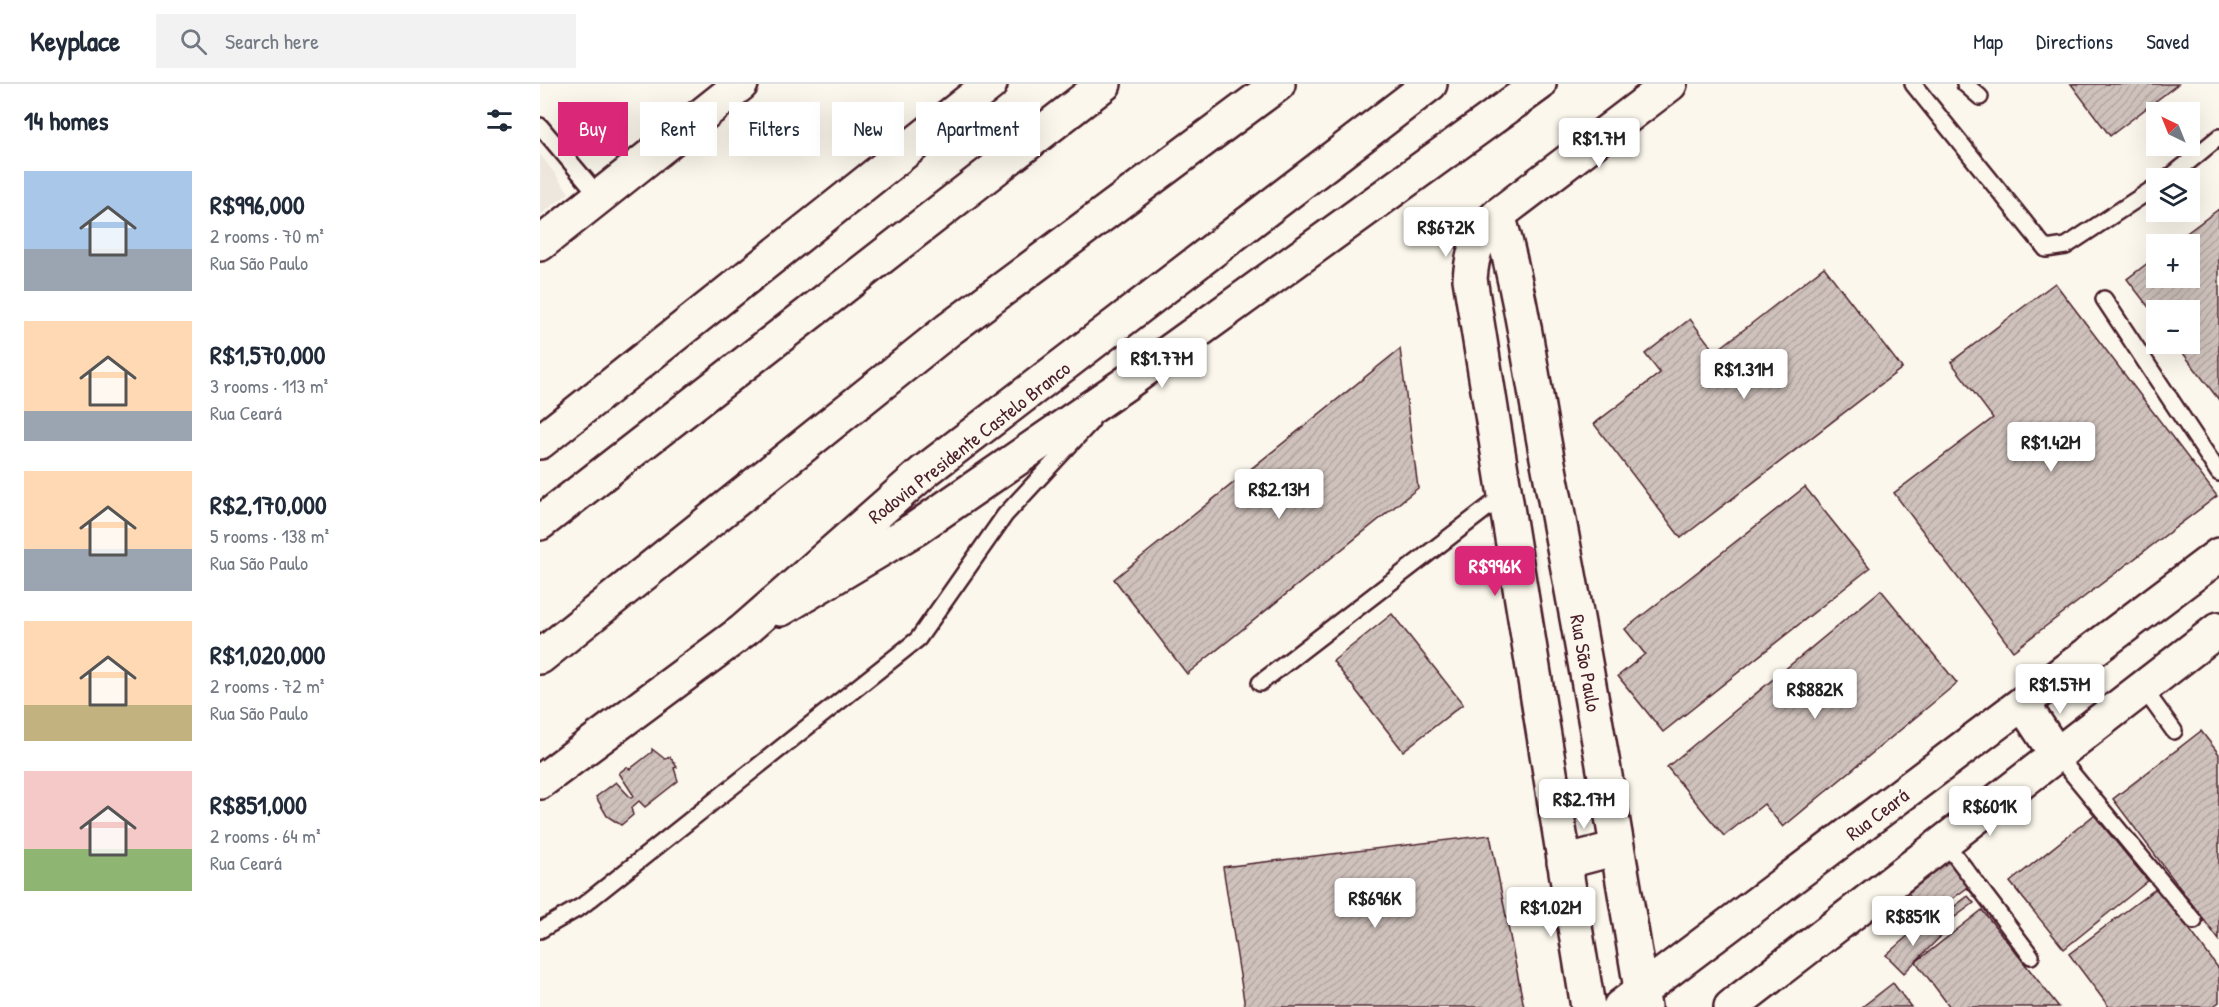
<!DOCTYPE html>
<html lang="en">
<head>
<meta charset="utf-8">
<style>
	:root { --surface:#fff; --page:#f2f2f3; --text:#1f2937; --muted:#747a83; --line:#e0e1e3; --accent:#db2777 }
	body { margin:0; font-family:"Patrick Hand",sans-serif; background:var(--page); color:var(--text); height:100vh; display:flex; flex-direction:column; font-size:22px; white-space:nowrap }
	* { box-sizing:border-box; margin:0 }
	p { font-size:20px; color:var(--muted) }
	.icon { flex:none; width:33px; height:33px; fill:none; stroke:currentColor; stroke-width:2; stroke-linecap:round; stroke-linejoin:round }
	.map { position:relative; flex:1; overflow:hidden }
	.panel { display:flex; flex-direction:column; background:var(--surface); width:540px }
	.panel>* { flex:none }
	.hud { position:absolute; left:18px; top:18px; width:570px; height:54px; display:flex; gap:12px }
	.needle { width:39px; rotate:317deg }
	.controls { position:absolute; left:1606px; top:18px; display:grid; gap:12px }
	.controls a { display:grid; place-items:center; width:54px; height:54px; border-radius:0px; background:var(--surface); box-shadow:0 6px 24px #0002; font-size:30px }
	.price { position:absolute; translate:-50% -51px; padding:0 14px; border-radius:6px; background:#fff; color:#222; font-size:20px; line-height:39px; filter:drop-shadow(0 2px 3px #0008) }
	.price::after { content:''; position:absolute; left:50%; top:36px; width:18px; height:14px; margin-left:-9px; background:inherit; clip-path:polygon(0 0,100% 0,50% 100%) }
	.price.current { background:var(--accent); color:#fff }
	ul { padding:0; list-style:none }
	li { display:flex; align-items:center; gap:18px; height:150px; padding:0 24px }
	li span { display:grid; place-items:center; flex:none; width:168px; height:120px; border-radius:0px; color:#555 }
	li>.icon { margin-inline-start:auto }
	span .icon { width:72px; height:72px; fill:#fffc; stroke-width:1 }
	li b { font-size:26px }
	h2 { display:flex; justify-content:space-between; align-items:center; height:72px; padding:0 24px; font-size:26px }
	.pill { padding:0 21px; border-radius:0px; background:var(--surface); box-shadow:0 6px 24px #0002; font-size:21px; line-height:54px }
	.pill.current { background:var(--accent); color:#fff }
	header { display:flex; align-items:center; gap:36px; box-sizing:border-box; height:84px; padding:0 30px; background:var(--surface); border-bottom:2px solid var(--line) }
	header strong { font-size:28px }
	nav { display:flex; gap:33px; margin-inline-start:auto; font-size:21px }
	.search { width:420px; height:54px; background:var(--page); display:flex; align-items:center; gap:15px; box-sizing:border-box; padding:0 21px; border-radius:0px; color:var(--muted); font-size:22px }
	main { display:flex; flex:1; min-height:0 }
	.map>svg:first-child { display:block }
	.built { fill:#eee7de }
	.building { fill:url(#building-hatch); stroke:#4a1f2b; stroke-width:1.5 }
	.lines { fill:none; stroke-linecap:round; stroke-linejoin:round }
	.lane-casing { stroke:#4a1f2b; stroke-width:20 }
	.secondary-casing { stroke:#4a1f2b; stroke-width:38 }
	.highway-casing { stroke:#4a1f2b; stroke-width:38 }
	.lane { stroke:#fbf7ec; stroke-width:15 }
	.secondary { stroke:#fbf7ec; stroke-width:33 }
	.highway { stroke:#fbf7ec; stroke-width:33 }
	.labels { text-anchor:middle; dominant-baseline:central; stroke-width:6; stroke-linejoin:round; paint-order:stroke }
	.street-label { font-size:20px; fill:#4a1f2b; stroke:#fbf7ec }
</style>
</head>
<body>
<header>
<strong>Keyplace</strong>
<div class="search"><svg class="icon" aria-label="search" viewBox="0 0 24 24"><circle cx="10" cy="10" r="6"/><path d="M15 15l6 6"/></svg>Search here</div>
<nav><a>Map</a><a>Directions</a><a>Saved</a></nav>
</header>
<main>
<section class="panel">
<h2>14 homes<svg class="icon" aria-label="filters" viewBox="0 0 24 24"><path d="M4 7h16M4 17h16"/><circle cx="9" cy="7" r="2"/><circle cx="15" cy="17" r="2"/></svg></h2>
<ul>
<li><span style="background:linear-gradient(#a9c7e8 65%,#9aa5b1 0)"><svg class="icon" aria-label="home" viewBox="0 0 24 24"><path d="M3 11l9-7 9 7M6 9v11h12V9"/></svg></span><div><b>R$996,000</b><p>2 rooms · 70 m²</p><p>Rua São Paulo</p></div></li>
<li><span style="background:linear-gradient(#ffd9b3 75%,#9aa5b1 0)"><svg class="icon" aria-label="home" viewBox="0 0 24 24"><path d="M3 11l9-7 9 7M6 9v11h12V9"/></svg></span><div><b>R$1,570,000</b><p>3 rooms · 113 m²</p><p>Rua Ceará</p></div></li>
<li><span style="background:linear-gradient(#ffd9b3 65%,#9aa5b1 0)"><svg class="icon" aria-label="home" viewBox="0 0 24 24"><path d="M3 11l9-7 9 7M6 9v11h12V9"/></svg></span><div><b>R$2,170,000</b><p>5 rooms · 138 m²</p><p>Rua São Paulo</p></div></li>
<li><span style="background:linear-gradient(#ffd9b3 70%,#c2b280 0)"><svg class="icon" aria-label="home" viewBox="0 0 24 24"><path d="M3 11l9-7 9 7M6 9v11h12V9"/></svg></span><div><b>R$1,020,000</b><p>2 rooms · 72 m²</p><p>Rua São Paulo</p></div></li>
<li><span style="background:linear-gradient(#f6c9c9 65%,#8fb573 0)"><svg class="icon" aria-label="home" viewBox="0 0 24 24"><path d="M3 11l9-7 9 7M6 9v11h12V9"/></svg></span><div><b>R$851,000</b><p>2 rooms · 64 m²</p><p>Rua Ceará</p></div></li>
</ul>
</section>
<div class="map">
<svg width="1679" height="923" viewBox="0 0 1679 923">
	<defs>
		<pattern id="building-hatch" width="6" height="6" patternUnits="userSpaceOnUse" patternTransform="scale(1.5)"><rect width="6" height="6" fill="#cfc2bc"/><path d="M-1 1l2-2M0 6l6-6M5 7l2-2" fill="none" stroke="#b3a6a2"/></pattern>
	</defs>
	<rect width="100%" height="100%" fill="#fbf7ec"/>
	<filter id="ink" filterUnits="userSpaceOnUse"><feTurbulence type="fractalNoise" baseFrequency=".0167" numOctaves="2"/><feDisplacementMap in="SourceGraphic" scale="12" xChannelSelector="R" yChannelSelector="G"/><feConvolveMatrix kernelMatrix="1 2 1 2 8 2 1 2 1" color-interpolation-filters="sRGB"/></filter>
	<g filter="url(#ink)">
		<path class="built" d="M0 70 29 109 0 131Z"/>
		<path class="building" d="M1531 0H1638L1570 52Z
			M1679 125V316L1636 260H1650V226H1617V234L1587 195 1617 172V194H1650V160H1632Z
			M1284 183 1362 284 1141 454 1054 340 1120 289 1105 270 1150 235 1175 268Z
			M1515 199 1677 412 1473 567 1354 409 1453 334 1411 278Z
			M860 265 878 404 647 590 574 495Z
			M1265 403 1330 484 1123 648 1078 592 1105 570 1085 545Z
			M1341 506 1417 599 1243 743 1224 720 1184 752 1127 683Z
			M852 530 923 620 863 667 793 577Z
			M1661 647 1679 670V856L1573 715Z
			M112 665 125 675 130 673 137 683 134 684 138 697 105 723 99 717 91 724 93 731 81 741 67 732 56 713 76 698 91 714 94 712 79 689 87 683 90 685 112 668Z
			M1554 731 1608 797 1524 865 1470 798Z
			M950 751 984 923H705L683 783Z
			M1413 774 1453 817 1444 823 1427 804 1393 829 1383 818 1378 822 1368 809Z
			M1618 803 1679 885V918L1672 923H1569L1529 870Z
			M1428 812 1434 819 1415 833 1410 826Z
			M1442 826 1519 923H1410L1376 878Z
			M1390 840 1401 852 1364 889 1346 871 1378 843 1383 847Z
			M1353 899 1371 923H1322Z"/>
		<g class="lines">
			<defs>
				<path id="lane" d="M1373 0 1506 165 1526 162 1617 102
					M1425 0 1440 13
					M0 42 59 112
					M1629 94 1679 53
					M1564 215 1679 389
					M720 599 964 411
					M1603 604 1634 647
					M1516 670 1654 837
					M1404 757 1491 872
					M0 846 42 822 378 555 465 431 551 338"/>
				<path id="secondary" d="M958 131C982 211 992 296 1008 379 1043 560 1074 741 1104 923
					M0 160 201 0
					M241 525 375 445 585 300 999 0
					M1483 620 1516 670
					M1024 778 1077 764
					M1048 923 930 195C932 169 938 149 958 131L1130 0
					M1080 923 1679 471
					M1191 923 1679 545"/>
				<path id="highway" d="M0 358 450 0
					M0 439 564 0
					M0 573 408 246 738 0
					M0 698 203 547 385 387 890 0"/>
			</defs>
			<use href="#lane" class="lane-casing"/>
			<use href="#secondary" class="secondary-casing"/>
			<use href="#highway" class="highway-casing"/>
			<use href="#lane" class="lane"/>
			<use href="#secondary" class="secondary"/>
			<use href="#highway" class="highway"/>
		</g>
	</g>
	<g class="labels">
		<g class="street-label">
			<text transform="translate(429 358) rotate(-38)">Rodovia Presidente Castelo Branco</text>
			<text transform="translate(1046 579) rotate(80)">Rua São Paulo</text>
			<text transform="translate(1337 730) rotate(-37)">Rua Ceará</text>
		</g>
	</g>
</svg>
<div class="controls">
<a><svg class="needle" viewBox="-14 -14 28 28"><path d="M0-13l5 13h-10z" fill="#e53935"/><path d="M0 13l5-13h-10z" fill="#747a83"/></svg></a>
<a><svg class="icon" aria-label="layers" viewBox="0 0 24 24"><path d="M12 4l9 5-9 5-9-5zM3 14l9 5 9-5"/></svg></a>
<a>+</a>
<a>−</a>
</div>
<b class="price" style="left:1059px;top:85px">R$1.7M</b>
<b class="price" style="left:906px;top:174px">R$672K</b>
<b class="price" style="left:622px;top:305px">R$1.77M</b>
<b class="price" style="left:1204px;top:316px">R$1.31M</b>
<b class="price" style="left:1511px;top:389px">R$1.42M</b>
<b class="price" style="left:739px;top:436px">R$2.13M</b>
<b class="price current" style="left:955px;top:513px">R$996K</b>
<b class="price" style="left:1520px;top:631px">R$1.57M</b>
<b class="price" style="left:1275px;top:636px">R$882K</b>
<b class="price" style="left:1044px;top:746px">R$2.17M</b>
<b class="price" style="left:1450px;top:753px">R$601K</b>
<b class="price" style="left:835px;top:845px">R$696K</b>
<b class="price" style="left:1011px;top:854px">R$1.02M</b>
<b class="price" style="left:1373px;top:863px">R$851K</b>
<div class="hud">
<a class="pill current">Buy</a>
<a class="pill">Rent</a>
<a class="pill">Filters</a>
<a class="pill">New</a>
<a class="pill">Apartment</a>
</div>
</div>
</main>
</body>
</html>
